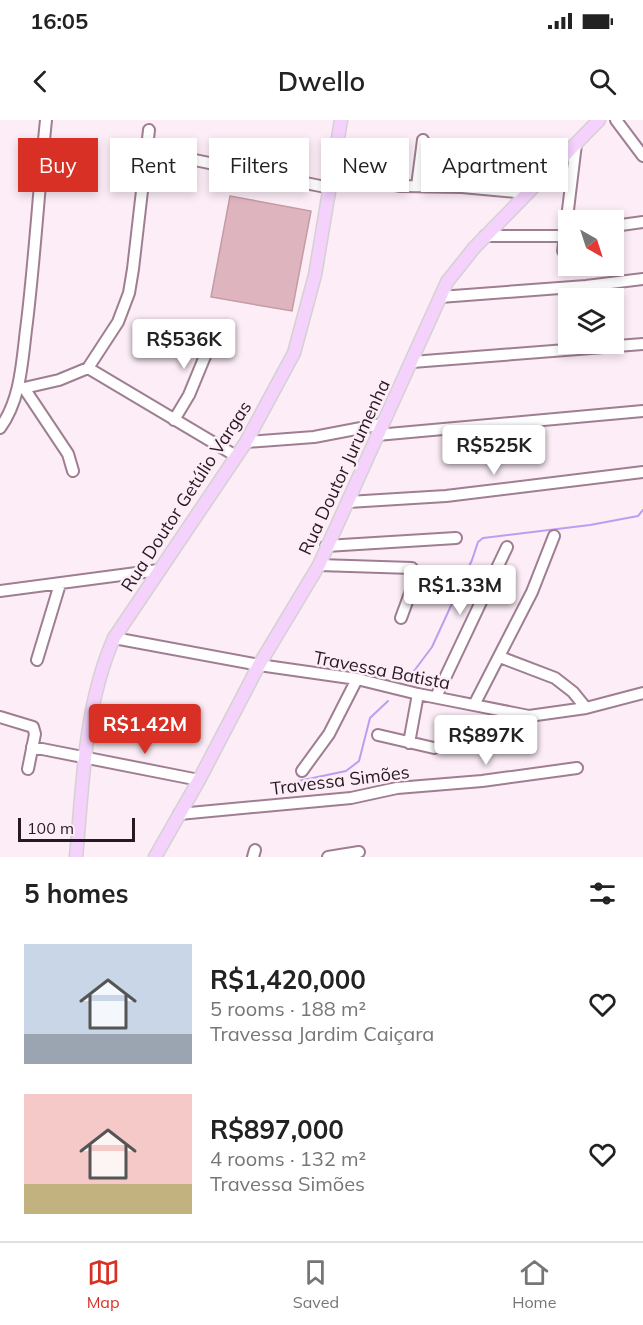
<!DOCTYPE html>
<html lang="en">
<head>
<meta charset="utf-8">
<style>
	:root { --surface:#fff; --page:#f2f2f2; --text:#222; --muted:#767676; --line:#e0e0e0; --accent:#d93025 }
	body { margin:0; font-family:Mulish,sans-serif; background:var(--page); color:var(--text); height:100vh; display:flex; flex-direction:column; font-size:22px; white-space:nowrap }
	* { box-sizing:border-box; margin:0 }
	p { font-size:20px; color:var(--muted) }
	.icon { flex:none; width:33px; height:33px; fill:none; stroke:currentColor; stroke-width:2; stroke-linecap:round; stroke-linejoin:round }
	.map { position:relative; height:737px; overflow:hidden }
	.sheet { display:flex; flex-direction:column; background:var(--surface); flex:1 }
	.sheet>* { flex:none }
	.hud { position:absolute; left:18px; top:18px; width:608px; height:54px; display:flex; gap:12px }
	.needle { width:39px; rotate:141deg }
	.buttons { position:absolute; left:558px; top:90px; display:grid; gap:12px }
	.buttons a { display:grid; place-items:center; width:66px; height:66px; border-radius:0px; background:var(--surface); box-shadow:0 3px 9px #0003; font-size:30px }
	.scale { position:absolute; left:18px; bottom:15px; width:117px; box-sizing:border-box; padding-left:6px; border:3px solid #261921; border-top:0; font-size:16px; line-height:21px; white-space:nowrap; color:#261921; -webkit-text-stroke:4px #fcedf6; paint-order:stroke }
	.price { position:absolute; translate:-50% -51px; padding:0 14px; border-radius:6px; background:#fff; color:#222; font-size:20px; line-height:39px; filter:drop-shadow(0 2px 3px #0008) }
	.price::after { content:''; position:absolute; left:50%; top:36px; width:18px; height:14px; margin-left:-9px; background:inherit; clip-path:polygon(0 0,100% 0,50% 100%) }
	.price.on { background:var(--accent); color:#fff }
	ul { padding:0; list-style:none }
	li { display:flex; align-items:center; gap:18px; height:150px; padding:0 24px }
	li span { display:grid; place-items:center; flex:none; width:168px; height:120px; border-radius:0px; color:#555 }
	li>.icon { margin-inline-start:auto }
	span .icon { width:72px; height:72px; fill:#fffc; stroke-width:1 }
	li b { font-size:26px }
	h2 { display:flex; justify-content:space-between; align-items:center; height:72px; padding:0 24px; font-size:26px }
	.tag { padding:0 21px; border-radius:0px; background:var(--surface); box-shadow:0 3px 9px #0003; font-size:21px; line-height:54px }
	.tag.on { background:var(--accent); color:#fff }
	.status { display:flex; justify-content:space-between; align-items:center; height:42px; padding:0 30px; background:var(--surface); direction:ltr }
	.status svg { height:16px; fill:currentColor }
	header { display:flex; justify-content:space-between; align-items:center; height:78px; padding:0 24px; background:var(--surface); font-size:27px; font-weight:600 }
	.menu { display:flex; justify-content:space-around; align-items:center; height:84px; border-top:2px solid var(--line); background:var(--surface); font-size:16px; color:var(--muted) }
	.menu a { display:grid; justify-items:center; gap:3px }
	.menu .on { color:var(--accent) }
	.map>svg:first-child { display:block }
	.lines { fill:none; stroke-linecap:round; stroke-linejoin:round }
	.stream { stroke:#bc9ef1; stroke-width:2 }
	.building { fill:#deb5bf; stroke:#c39ba4; stroke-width:1.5 }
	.minor-casing { stroke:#9f7e92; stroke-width:14 }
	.major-casing { stroke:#d4d1d3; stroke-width:15 }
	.minor { stroke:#fff; stroke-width:10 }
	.major { stroke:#f4d2fb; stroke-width:12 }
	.labels { text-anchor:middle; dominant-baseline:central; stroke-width:5; stroke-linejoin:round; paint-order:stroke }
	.street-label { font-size:18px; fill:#261921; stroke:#fcedf6 }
</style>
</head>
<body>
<div class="status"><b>16:05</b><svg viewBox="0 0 49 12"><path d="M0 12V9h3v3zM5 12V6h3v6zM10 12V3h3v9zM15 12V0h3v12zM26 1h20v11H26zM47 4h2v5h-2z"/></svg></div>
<header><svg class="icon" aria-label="back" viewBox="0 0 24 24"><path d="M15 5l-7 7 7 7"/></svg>Dwello<svg class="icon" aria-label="search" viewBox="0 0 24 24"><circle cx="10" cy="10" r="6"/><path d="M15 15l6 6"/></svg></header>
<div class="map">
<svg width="643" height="737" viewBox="0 0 643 737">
	<rect width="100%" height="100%" fill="#fcedf6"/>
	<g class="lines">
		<path class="stream" d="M408 559 432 527 472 440 478 422 483 418 590 405 638 396 643 390
			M281 672 289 663 346 651 359 641 370 598 388 581"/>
	</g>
	<path class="building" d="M230 76 311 91 292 191 211 177Z"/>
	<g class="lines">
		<defs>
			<path id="minor" d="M616 0 643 36
				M146 30 330 68
				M332 55 401 66 462 67 527 73
				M417 66 423 20
				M614 106 643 102
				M485 116H566
				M563 131 576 24
				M440 177 586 166 643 159
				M412 242 643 224
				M88 248 236 336
				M19 267 24 268 59 260 88 248 118 202 129 173 133 149 149 10
				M24 268 68 334 73 351
				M174 300 189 275 215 212
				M0 308C22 278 22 238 27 202 35 135 39 67 46 0
				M377 315 643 291
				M246 322 314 317 382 304
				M348 382 446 376 643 352
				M326 426 456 418
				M319 445 412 448 416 453 415 460 401 498
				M0 471 159 450
				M114 518 259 545 357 559 418 574 529 596 586 588 643 573
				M500 537 555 558 573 572 586 588
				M37 540 60 464
				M436 577 507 427
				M474 585 532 472 554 416
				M0 597 33 607 35 614 28 649
				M378 615 434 628
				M409 623 418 574
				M32 627 199 660
				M302 651 329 614 357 559
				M179 694 351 678 397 668 482 661 577 648
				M253 737 255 730
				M328 737 359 732"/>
			<path id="major" d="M76 737C83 664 84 586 114 518L246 322 294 233 315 155 341 0
				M155 737 199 660 259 545 319 445 447 162 474 128 599 0"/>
		</defs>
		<use href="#minor" class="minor-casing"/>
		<use href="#major" class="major-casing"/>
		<use href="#minor" class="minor"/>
		<use href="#major" class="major"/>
	</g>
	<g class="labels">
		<g class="street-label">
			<text transform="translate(344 347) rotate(-65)">Rua Doutor Jurumenha</text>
			<text transform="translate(186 376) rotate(-57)">Rua Doutor Getúlio Vargas</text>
			<text transform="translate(382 550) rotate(11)">Travessa Batista</text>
			<text transform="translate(340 660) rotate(-7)">Travessa Simões</text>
		</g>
	</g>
</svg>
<div class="buttons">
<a><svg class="needle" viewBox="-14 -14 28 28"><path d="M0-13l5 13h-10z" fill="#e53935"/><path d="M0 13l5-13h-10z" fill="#767676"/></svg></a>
<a><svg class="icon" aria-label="layers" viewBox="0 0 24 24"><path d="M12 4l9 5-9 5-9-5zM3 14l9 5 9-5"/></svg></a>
</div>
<div class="scale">100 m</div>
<b class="price" style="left:184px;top:250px">R$536K</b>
<b class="price" style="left:494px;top:356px">R$525K</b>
<b class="price" style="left:460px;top:496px">R$1.33M</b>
<b class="price on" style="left:145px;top:635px">R$1.42M</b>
<b class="price" style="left:486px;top:646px">R$897K</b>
<div class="hud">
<a class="tag on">Buy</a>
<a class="tag">Rent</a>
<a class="tag">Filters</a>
<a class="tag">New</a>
<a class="tag">Apartment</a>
</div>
</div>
<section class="sheet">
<h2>5 homes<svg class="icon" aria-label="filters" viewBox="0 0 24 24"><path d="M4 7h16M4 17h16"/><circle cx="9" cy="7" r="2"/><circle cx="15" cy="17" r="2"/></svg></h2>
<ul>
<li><span style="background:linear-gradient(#c9d6e8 75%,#9aa5b1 0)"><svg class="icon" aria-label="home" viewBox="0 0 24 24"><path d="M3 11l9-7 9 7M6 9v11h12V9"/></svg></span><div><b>R$1,420,000</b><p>5 rooms · 188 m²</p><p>Travessa Jardim Caiçara</p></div><svg class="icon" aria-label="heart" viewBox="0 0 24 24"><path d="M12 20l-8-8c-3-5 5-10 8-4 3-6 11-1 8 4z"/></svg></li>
<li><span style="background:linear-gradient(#f6c9c9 75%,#c2b280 0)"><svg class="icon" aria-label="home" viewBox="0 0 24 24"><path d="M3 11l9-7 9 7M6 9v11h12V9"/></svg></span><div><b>R$897,000</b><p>4 rooms · 132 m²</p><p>Travessa Simões</p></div><svg class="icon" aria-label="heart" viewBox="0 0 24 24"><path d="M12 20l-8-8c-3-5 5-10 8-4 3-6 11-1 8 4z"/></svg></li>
</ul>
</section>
<nav class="menu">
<a class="on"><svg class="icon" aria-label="map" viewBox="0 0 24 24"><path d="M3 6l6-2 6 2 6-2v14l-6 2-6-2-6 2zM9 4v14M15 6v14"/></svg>Map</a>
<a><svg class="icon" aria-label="saved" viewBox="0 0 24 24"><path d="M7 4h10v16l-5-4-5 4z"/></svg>Saved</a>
<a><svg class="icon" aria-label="home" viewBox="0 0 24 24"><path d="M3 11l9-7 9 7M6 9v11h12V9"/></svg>Home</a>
</nav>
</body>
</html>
